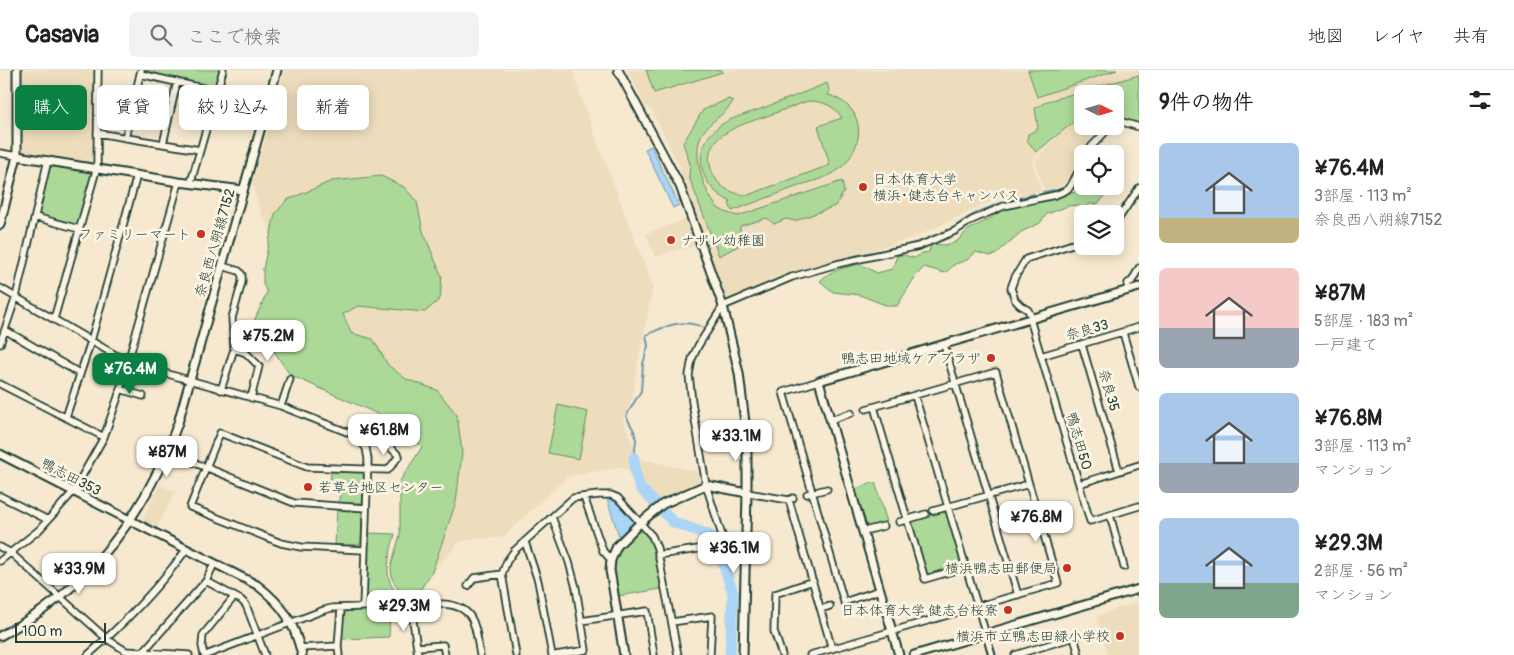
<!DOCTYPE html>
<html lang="ja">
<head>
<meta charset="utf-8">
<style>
	:root { --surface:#fff; --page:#f2f2f2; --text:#222; --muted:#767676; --line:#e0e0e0; --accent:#0b8043 }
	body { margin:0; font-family:Pangolin,"Klee One",sans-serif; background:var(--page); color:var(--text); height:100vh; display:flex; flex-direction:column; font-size:19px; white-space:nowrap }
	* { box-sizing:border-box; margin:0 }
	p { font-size:16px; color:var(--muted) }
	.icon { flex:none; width:28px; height:28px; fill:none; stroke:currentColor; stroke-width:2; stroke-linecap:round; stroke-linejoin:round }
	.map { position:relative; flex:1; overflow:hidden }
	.details { display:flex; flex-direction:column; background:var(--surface); width:375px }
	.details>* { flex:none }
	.hud { position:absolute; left:15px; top:15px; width:475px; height:45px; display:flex; gap:10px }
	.needle { width:32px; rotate:95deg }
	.fabs { position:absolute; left:1074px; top:15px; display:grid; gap:10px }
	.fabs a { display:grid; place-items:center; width:50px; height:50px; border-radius:8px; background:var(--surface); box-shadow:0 2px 12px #0003; font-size:25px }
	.scale { position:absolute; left:15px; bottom:12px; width:91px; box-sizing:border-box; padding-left:5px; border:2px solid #1f3d34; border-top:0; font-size:14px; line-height:18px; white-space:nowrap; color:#1f3d34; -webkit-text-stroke:4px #fcf5e5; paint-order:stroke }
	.price { position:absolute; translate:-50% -42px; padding:0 11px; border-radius:10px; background:#fff; color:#222; font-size:16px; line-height:32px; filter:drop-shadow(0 1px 2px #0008) }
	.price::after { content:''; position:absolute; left:50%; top:30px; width:15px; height:11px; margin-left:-8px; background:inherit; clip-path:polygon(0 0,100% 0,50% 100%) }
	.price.selected { background:var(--accent); color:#fff }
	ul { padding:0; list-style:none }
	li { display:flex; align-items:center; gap:15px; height:125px; padding:0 20px }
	li span { display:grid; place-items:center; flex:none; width:140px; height:100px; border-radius:8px; color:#555 }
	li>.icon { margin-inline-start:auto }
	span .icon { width:60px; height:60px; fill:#fffc; stroke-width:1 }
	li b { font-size:21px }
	h2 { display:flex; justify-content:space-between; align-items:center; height:60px; padding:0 20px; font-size:21px }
	.pill { padding:0 18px; border-radius:8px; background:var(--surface); box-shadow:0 2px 12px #0003; font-size:18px; line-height:45px }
	.pill.selected { background:var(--accent); color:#fff }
	header { display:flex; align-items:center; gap:30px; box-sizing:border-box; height:70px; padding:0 25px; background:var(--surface); border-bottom:1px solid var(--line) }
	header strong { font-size:24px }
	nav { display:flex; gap:28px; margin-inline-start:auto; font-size:18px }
	.search { width:350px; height:45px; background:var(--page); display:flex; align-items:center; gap:12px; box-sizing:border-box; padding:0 18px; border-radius:8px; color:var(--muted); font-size:19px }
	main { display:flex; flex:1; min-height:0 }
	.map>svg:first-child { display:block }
	.built { fill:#eeddbd }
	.green { fill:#acd998; stroke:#668b66; fill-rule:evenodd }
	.water { fill:#abd5f6; stroke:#7398a8 }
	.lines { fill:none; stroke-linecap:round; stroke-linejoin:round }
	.stream { stroke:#7398a8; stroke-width:2 }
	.river { stroke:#abd5f6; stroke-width:11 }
	.minor-casing { stroke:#1f3d34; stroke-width:9 }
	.tertiary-casing { stroke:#1f3d34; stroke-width:11 }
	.minor { stroke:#fcf5e5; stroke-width:5.5 }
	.tertiary { stroke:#fcf5e5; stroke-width:7 }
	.poi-dot { fill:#c8321e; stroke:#fcf5e5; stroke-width:2 }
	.labels { text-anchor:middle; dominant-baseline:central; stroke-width:5; stroke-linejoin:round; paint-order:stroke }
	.poi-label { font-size:14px; fill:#1f3d34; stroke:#fcf5e5; text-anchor:end }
	.street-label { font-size:14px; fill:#1f3d34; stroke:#fcf5e5 }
</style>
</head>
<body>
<header>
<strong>Casavia</strong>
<div class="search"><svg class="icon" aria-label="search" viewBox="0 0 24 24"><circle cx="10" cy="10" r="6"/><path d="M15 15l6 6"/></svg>ここで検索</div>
<nav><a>地図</a><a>レイヤ</a><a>共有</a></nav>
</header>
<main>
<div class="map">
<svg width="1139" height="585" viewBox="0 0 1139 585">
	<rect width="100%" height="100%" fill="#f6e9cf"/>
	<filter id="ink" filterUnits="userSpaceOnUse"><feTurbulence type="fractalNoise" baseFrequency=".02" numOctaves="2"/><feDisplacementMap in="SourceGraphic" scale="10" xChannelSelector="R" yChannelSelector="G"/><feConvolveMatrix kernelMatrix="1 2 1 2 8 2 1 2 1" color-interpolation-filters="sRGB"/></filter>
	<g filter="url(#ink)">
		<path class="built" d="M21 0H95L94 90 91 93 24 82 21 79Z
			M285 0H573L582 31 653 217 638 292 632 330 623 348 637 388 701 403V408L693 417 668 426 657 432 642 416 639 407 622 397 568 406 503 467 461 471 415 519 454 360 352 302 261 143 252 114Z
			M628 0H1139V49L1115 24H1082L1063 57 1032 91 1041 121 998 128 919 165 880 178 792 202 727 230 681 106 680 97 652 41 644 34Z
			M1075 45 1082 51V56H1088L1096 63 1088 73 1069 108 1062 115 1054 119 1044 121 1035 91Z
			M686 149 696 176 676 180 655 187 646 164Z
			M160 415 175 422 157 458 145 452 143 447Z
			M1139 531V585H1108L1096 547Z"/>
		<path class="green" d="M143 0H220L215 17 142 2Z
			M646 0H722L723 2 654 23Z
			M1028 0H1117L1037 27Z
			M1139 5V54L1115 49V24H1082V55L1075 51 1036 82 1027 70 1028 64 1038 59 1035 38 1048 31Z
			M827 13 830 22 827 24C842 30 855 37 858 55 861 69 853 86 843 96 833 106 817 110 804 114 780 123 756 132 732 141L729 133 731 132C717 125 705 114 702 98 699 83 704 68 717 58 727 49 743 45 755 41 779 32 803 23 827 13ZM808 31C822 31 834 35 842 48L818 56 830 95 748 125C733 124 720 119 713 104 697 67 738 56 764 47 779 42 793 36 808 31Z
			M728 29 733 31C725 46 710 50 702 64 691 83 704 122 717 137 723 142 731 144 738 146L842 111 844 122 835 136 795 151 786 149 774 154 767 148 740 156V175L719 186 689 107 690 94 683 73 703 40Z
			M53 96 89 100 93 102 79 152 75 155 41 145 39 142 50 99Z
			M381 106 404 117 417 132 423 161 442 207 440 229 425 242 358 236 343 244 351 263 373 269 388 295 406 309 437 320 457 345 462 382 456 432 432 502 418 523 401 521 396 516 392 509 391 496 400 465V411L422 377 413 368 378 344 290 305 274 281 262 274 254 251 267 222 263 214V199L275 144 287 130 332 111Z
			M1082 113V116H1111L1101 131 1097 134H1090L1082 140 1078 135 1068 136 1047 144 1040 153 1021 162 995 185 990 186 976 182 967 190 955 194 945 203 924 197 915 207 897 236H889L880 233 860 225 833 222 820 211C830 200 847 197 860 194L877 203 892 199 897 186 903 185 915 188 922 183 929 182 931 174 945 175 956 172 968 160 991 148 1004 138 1075 122Z
			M558 335 588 342 579 389 548 383Z
			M331 402H362L364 407 363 431 360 433H339L340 417 330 416Z
			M875 412 887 452 867 458 855 419Z
			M337 439 361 440 362 445 361 472 359 475H335Z
			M944 441 947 442 962 490 961 495 930 506 926 503 911 452 913 450Z
			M640 460H644L654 478 661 519 618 526C614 507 611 489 625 474 630 469 635 465 640 460Z
			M369 463 395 464C391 480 382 505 394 519 398 524 406 525 411 530L410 531 365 533Z
			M348 540H390L389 567 342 569 343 546Z"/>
		<path class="water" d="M651 76 679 135 673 138 645 79Z
			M607 429H612L633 449V453L619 466Z"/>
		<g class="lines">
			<path class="stream" d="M1043 122 1054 120
				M950 160C955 157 959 154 963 151 985 137 1009 130 1034 124
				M745 224C781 208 816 195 854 186 880 180 907 177 932 168
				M634 388 636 370 634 361 626 346 641 321 643 294 648 276 646 265C664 257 682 248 702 257"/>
			<path class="river" d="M634 388 635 401 640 418 655 433
				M664 442 673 452 709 465 715 469 733 523 730 585"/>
			<defs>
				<path id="minor" d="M140 4 216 21
					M1115 51 1116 50 1139 57
					M97 63 200 80
					M125 68 141 0
					M163 74 177 12
					M0 83 17 86
					M1088 84 1091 77 1111 56
					M191 112 223 0
					M35 147 79 159
					M1115 154 1139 118
					M0 218 129 293 281 336 352 364 358 368 366 378 368 389 363 537
					M1127 220 1128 213 1132 211 1139 198
					M1032 248 1028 240 1020 235 1015 230 1011 218 1015 207 1026 189 1082 171
					M54 249 97 97 98 0
					M1030 249 1090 451 1139 436
					M5 260 79 303
					M1123 263 1139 317
					M0 274 16 227 48 90
					M944 275 1018 525
					M1082 275 1119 401
					M234 279 246 283 259 296 251 328
					M1041 286 1139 257
					M819 311 783 322 844 532 880 520
					M0 314 104 367
					M120 319 143 326
					M221 320 234 279 232 248 242 212V205L239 201 222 196
					M915 326 992 585
					M281 336 290 309
					M874 337 925 509 966 497
					M66 347 91 271 137 105
					M830 350 851 343
					M363 373 375 362 399 386 388 400 307 397 220 363 190 437 281 473 301 477 364 480
					M168 382 294 433 366 438
					M1079 414 1139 395
					M747 423 789 430 793 428
					M807 424 827 419
					M0 426 48 450
					M584 427 603 481 611 490
					M789 430 832 579
					M933 441 1029 414
					M1110 445 1124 497
					M552 447 569 492 576 518 586 580 556 585
					M899 452 926 444
					M864 461 884 456
					M525 472 538 511 552 585
					M725 475 706 415 692 332 689 305 692 289 698 276 723 236 792 207 837 194 919 176 955 161 972 150 1004 136 1055 125 1065 121 1070 117 1082 95
					M0 477 11 483 107 569 126 581 189 585
					M658 485 725 475 745 474
					M0 491 39 460 73 422 104 367 118 327 179 112
					M206 511 241 530 246 535 265 585
					M468 516 474 508 502 504
					M411 536 418 585
					M821 539 830 536
					M581 551 647 541 654 585
					M672 552 712 546 710 585
					M417 577 443 575 445 585
					M300 578 338 576
					M142 583 206 511 214 494
					M88 585C125 553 157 519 186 480
					M204 585 202 576 203 565 234 527
					M206 585 324 540 332 538 443 534C477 536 475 558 480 585
					M339 585 338 576 341 539
					M516 585 502 504 507 491 514 481 573 428 599 425H611L618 428 652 466 657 478 678 585
					M782 585 774 561 775 524 813 511
					M810 585 1058 513 996 302 866 339
					M1015 585 1074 567 1079 585"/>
				<path id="tertiary" d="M618 0 680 116 723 236 739 303 746 361 747 382V423L743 585
					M17 86 179 112 243 120
					M0 155 17 86V0
					M0 384 257 515C284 536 294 552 302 585
					M0 566C89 520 145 446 178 353L277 0
					M624 585 610 500 611 490 617 476 641 452 663 434 706 415 747 423
					M899 585 819 311 1139 217
					M914 585 1139 519"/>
			</defs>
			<use href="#minor" class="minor-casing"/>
			<use href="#tertiary" class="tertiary-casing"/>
			<use href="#minor" class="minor"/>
			<use href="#tertiary" class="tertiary"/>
		</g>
	</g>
	<g class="poi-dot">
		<circle cx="863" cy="117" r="5"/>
		<circle cx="201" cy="164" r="5"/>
		<circle cx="671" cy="170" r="5"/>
		<circle cx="991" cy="288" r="5"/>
		<circle cx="308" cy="417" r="5"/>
		<circle cx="1067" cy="498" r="5"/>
		<circle cx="1008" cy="540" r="5"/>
		<circle cx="1120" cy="566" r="5"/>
	</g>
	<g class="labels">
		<g class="poi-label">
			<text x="873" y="109" text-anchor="start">日本体育大学<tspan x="873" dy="16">横浜･健志台キャンパス</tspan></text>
			<text x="191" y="164">ファミリーマート</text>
			<text x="681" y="170" text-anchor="start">ナザレ幼稚園</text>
			<text x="981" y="288">鴨志田地域ケアプラザ</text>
			<text x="318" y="417" text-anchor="start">若草台地区センター</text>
			<text x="1057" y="498">横浜鴨志田郵便局</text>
			<text x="998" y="540">日本体育大学 健志台桜寮</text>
			<text x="1110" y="566">横浜市立鴨志田緑小学校</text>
		</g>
		<g class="street-label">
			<text transform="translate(215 173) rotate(-74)">奈良西八朔線7152</text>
			<text transform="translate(1087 260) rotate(-16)">奈良33</text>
			<text transform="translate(1109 320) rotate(74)">奈良35</text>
			<text transform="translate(1079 371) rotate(74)">鴨志田50</text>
			<text transform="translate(71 407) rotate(27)">鴨志田353</text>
		</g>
	</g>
</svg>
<div class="fabs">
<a><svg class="needle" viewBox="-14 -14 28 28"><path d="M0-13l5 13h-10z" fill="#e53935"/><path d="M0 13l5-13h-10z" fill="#767676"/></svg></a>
<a><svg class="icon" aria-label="locate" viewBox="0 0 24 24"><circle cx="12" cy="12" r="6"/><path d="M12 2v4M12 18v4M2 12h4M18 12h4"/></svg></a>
<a><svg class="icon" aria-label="layers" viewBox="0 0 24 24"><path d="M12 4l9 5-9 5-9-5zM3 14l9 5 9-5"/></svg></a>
</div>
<div class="scale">100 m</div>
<b class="price" style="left:268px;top:292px">¥75.2M</b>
<b class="price selected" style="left:130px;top:325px">¥76.4M</b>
<b class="price" style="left:384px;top:386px">¥61.8M</b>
<b class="price" style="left:736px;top:392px">¥33.1M</b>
<b class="price" style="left:167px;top:408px">¥87M</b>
<b class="price" style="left:1036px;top:473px">¥76.8M</b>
<b class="price" style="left:734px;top:504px">¥36.1M</b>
<b class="price" style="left:79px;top:525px">¥33.9M</b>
<b class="price" style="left:404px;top:562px">¥29.3M</b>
<div class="hud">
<a class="pill selected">購入</a>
<a class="pill">賃貸</a>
<a class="pill">絞り込み</a>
<a class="pill">新着</a>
</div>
</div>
<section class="details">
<h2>9件の物件<svg class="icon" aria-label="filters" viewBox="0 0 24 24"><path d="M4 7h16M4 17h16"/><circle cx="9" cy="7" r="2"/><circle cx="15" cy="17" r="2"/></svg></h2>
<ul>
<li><span style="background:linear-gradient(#a9c7e8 75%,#c2b280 0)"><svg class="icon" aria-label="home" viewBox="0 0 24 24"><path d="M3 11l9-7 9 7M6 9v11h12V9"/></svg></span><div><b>¥76.4M</b><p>3部屋 · 113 m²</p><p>奈良西八朔線7152</p></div></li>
<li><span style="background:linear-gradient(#f6c9c9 60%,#9aa5b1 0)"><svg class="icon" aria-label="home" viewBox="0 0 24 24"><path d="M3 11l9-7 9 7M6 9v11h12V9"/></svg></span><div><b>¥87M</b><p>5部屋 · 183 m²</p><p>一戸建て</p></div></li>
<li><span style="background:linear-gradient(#a9c7e8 70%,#9aa5b1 0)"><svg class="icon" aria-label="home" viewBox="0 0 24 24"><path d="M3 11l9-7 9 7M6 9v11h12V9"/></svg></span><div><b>¥76.8M</b><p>3部屋 · 113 m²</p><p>マンション</p></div></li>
<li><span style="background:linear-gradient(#a9c7e8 65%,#7fa58c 0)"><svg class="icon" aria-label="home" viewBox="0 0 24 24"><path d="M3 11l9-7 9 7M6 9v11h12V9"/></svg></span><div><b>¥29.3M</b><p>2部屋 · 56 m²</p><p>マンション</p></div></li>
</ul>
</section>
</main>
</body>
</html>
